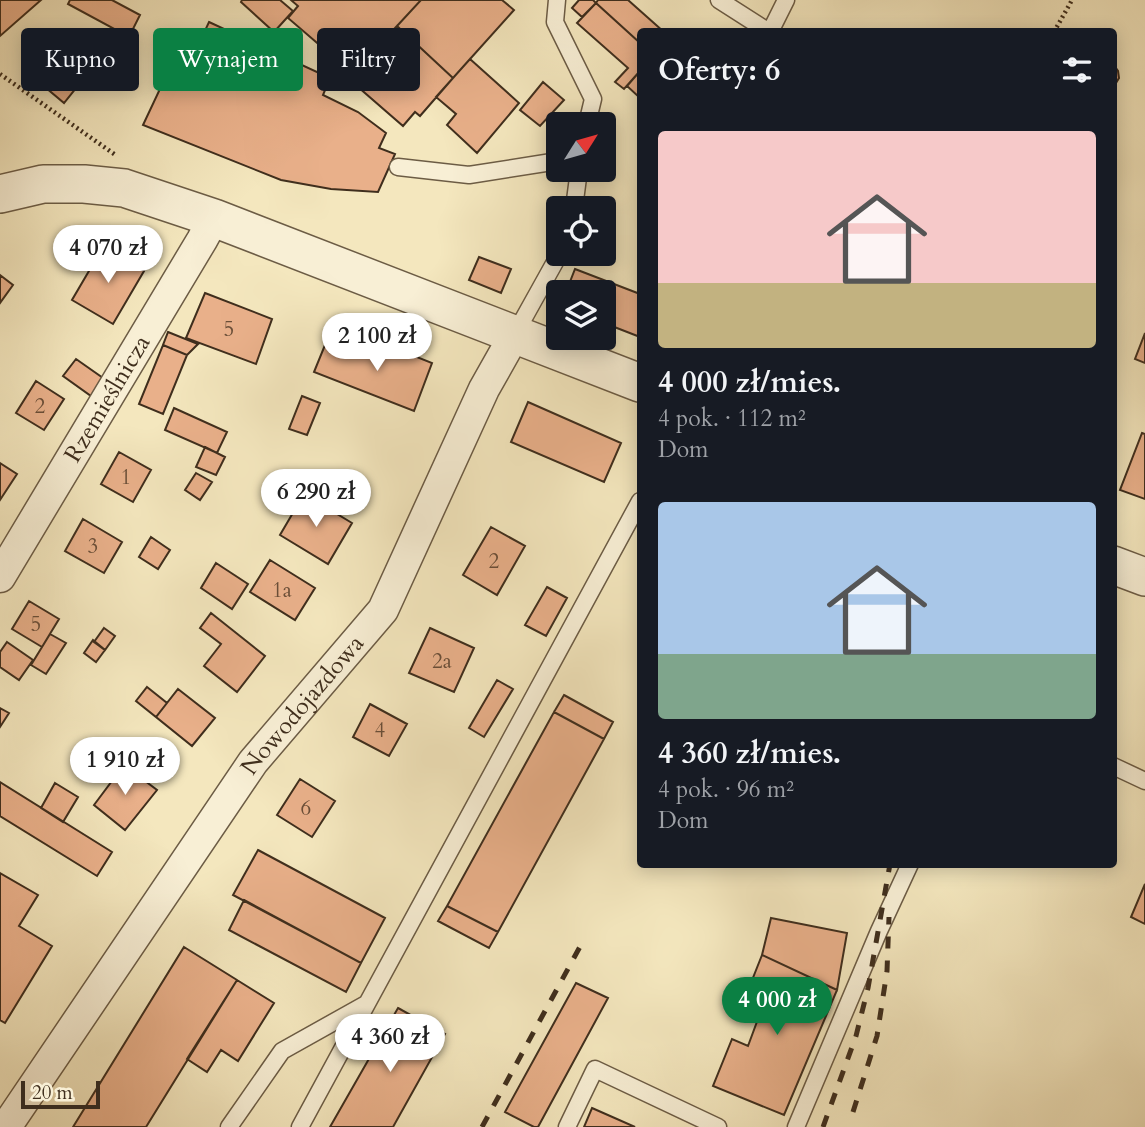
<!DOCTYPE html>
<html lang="pl">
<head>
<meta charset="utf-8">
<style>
	:root { --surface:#171b24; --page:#242831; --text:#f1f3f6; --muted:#9ea1a6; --accent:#0b8043 }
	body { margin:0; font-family:Cardo,serif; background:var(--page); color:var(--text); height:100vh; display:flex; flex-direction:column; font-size:26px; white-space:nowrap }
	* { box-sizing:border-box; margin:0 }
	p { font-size:23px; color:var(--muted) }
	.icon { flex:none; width:38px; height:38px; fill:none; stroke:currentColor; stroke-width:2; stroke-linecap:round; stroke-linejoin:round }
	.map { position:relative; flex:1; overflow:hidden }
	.side { position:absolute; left:637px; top:28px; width:480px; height:840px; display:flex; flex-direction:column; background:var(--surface); border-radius:7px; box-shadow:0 4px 18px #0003 }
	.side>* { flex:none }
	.banner { position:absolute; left:21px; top:28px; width:511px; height:63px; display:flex; gap:14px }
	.needle { width:46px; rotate:53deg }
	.controls { position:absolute; left:546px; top:112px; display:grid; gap:14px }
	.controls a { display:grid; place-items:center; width:70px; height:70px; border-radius:7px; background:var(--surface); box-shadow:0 4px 18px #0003; font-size:35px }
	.scale { position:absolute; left:21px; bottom:18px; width:79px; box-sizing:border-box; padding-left:7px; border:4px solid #3f2e1d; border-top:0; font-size:19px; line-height:24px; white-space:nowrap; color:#3f2e1d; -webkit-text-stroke:5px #f8efd5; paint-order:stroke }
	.price { position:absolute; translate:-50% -60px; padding:0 16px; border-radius:24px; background:#fff; color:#222; font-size:23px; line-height:46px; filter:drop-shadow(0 2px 4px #0008) }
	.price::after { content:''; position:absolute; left:50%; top:42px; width:21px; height:16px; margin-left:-10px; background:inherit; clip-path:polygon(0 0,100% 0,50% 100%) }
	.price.active { background:var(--accent); color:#fff }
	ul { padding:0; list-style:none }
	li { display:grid; align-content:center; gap:14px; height:371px; padding:0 21px }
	li span { display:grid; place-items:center; height:217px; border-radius:7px; color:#555 }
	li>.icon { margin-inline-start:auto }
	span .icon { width:126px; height:126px; fill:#fffc; stroke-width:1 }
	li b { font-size:30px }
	h2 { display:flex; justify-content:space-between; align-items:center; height:84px; padding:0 21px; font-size:30px }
	.chip { padding:0 24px; border-radius:7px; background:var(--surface); box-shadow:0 4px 18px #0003; font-size:24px; line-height:63px }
	.chip.active { background:var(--accent); color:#fff }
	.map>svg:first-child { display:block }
	.building { fill:#e9b08a; stroke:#3f2e1d; stroke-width:2 }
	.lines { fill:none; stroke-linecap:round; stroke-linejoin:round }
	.service-casing { stroke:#6c5c45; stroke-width:19 }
	.minor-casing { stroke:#6c5c45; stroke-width:33 }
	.tertiary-casing { stroke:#6c5c45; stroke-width:40 }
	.path { stroke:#3f2e1d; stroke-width:4.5; stroke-dasharray:2 3.5; stroke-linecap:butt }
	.service { stroke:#f8efd5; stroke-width:16 }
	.minor { stroke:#f8efd5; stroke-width:30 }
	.tertiary { stroke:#f8efd5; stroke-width:37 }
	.rail { stroke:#3f2e1d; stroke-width:5; stroke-dasharray:12 12; stroke-linecap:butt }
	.labels { text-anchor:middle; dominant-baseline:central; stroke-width:5; stroke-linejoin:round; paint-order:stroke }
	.number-label { font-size:21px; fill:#6a4e38 }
	.street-label { font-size:24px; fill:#3f2e1d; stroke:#f8efd5 }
</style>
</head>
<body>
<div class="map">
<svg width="1145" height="1127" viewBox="0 0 1145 1127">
	<rect width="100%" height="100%" fill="#f4e7be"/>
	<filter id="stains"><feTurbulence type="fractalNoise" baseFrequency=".00286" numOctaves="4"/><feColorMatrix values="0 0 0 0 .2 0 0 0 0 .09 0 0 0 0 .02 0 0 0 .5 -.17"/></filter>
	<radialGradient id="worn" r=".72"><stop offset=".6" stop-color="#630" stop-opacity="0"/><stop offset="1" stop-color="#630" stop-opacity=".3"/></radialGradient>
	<path class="building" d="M0 0H41L0 36Z
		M70 0H112L140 15 129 37 68 4Z
		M242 0H280L293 11 274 32 241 2Z
		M291 0H421L362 64 352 56 344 66 288 18 298 6Z
		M421 0H502L514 10 453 78 397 26Z
		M579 0H593L596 3 582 17 572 8Z
		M598 0H628L664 32H640V43L596 3Z
		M596 3 640 43V71L624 89 615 82 628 68 577 23Z
		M209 22 330 78 323 95 358 112 386 133 379 148 395 154 378 192 331 189 281 180 143 125 167 74 182 80Z
		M397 26 453 78 420 116 415 112 403 126 350 80V76Z
		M43 50 80 83 64 103 26 71Z
		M470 59 519 103 477 153 447 125 456 114 436 97Z
		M1113 64 1118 71 1119 78 1113 88Z
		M640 71V98L627 86Z
		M543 82 564 100 540 126 520 110Z
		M103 247 144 271 113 324 72 300Z
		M479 257 511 269 501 293 469 280Z
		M575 269 640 294V337L604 323V292H566Z
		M0 275 13 285 0 303Z
		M205 293 272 319 256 364 186 338Z
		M168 332 198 344 187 355 163 345Z
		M1145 333V363L1135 359Z
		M327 340 376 359 382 343 432 363 414 411 314 372Z
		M163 345 187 355 163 414 139 404Z
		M76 359 103 378 91 396 63 376Z
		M36 381 64 399 44 430 16 413Z
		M302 396 320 403 307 435 289 429Z
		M528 402 621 443 604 482 511 442Z
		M174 408 227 432 217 453 165 430Z
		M1142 433 1145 434V499L1120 490Z
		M205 447 225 457 216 475 196 467Z
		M119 452 151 470 133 502 101 484Z
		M0 463 17 474 0 500Z
		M196 473 212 482 200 500 185 490Z
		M304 494 352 523 328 564 280 535Z
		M83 519 122 542 104 573 65 551Z
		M491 527 525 546 497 595 463 575Z
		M151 537 170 550 158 569 139 557Z
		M270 560 315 588 295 620 250 592Z
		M216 563 248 584 232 609 201 588Z
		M547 587 567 598 546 636 525 625Z
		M29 601 59 619 42 647 12 629Z
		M211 613 265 656 237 692 204 666 221 644 200 628Z
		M104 628 115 636 105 650 94 642Z
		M430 628 474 648 454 692 409 673Z
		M50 634 66 643 46 674 31 665Z
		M93 640 105 650 96 662 84 653Z
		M7 642 33 660 19 680 0 667V652Z
		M497 680 513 689 484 737 469 728Z
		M147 687 167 703 156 717 136 701Z
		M178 689 215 718 192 746 156 717Z
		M564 695 613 722 604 739 554 712Z
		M370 704 407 724 389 756 353 737Z
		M0 708 9 713 0 727Z
		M554 712 604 739 498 932 447 906Z
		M124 765 157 790 125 830 94 805Z
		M300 779 335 801 312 837 277 815Z
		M0 782 112 852 97 876 0 816Z
		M55 783 78 797 63 822 41 808Z
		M258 850 385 918 361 963 233 895Z
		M0 873 38 895 19 926 52 946 5 1023 0 1020Z
		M1145 884V924L1131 917Z
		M244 900 361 963 346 992 229 930Z
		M447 906 498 932 489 948 438 921Z
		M771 918 847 933 837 990 762 955Z
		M184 947 237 980 146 1127H73Z
		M762 955 837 990 784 1115 713 1086 732 1039 748 1046 765 1000 747 993Z
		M237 980 274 1003 238 1061 221 1050 207 1072 187 1059Z
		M576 983 608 998 538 1127H534L505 1112Z
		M398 1008 445 1034 393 1127H330Z
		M592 1108 635 1127H584Z"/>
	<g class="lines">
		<defs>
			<path id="service" d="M557 0 555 22 593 99 587 124
				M719 0 769 32
				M770 32 786 0
				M398 167 469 175 558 161
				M574 208 579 170
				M515 334 555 262 558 252
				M1113 766 1145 781
				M229 1127 282 1051 366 1004
				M300 1127 640 501
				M567 1127 595 1069 718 1127
				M796 1127 879 931 910 864"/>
			<g id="minor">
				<path id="s1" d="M0 577 202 240 214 218"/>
				<path id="s2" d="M6 1127 253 762 383 610 484 389 515 334"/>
			</g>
			<path id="tertiary" d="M0 194 43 184H84L124 188 214 218 640 383
				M1113 565 1145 577"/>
		</defs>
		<use href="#service" class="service-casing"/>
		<use href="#minor" class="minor-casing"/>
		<use href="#tertiary" class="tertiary-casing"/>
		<path class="path" d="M1054 32 1072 0
			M0 74 117 156"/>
		<use href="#service" class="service"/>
		<use href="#minor" class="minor"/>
		<use href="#tertiary" class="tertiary"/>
		<path class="rail" d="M853 1112 877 1036 887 971 889 917
			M482 1127 582 943
			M823 1127 856 1036 868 988 890 864"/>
	</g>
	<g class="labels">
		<g class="number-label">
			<text x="229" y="329">5</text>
			<text x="40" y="406">2</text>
			<text x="126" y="477">1</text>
			<text x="93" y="546">3</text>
			<text x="494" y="561">2</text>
			<text x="282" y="590">1a</text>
			<text x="36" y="624">5</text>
			<text x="442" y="661">2a</text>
			<text x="380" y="730">4</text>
			<text x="306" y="808">6</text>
		</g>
		<g class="street-label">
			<text stroke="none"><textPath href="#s1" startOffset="208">Rzemieślnicza</textPath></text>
			<text stroke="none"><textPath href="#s2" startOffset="516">Nowodojazdowa</textPath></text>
		</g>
	</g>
	<rect width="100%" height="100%" filter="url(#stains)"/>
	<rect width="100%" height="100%" fill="url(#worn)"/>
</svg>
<div class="controls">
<a><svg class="needle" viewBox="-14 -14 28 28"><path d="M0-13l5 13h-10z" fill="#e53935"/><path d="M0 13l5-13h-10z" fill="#9ea1a6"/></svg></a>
<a><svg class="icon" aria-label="locate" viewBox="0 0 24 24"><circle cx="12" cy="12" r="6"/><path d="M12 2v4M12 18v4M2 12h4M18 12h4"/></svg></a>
<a><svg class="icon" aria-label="layers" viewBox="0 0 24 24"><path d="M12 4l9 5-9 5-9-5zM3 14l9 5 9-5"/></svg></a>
</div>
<div class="scale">20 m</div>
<b class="price" style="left:108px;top:285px">4 070 zł</b>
<b class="price" style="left:377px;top:373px">2 100 zł</b>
<b class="price" style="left:316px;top:529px">6 290 zł</b>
<b class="price" style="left:125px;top:797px">1 910 zł</b>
<b class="price active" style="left:777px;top:1037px">4 000 zł</b>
<b class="price" style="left:390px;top:1074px">4 360 zł</b>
<div class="banner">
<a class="chip">Kupno</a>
<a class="chip active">Wynajem</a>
<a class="chip">Filtry</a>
</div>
<section class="side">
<h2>Oferty: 6<svg class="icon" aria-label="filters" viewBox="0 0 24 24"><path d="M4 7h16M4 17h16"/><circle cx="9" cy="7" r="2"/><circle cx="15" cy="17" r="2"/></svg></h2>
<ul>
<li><span style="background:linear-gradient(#f6c9c9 70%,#c2b280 0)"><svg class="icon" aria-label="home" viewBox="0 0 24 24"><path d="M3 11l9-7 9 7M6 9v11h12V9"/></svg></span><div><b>4 000 zł/mies.</b><p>4 pok. · 112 m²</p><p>Dom</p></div></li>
<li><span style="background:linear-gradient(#a9c7e8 70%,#7fa58c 0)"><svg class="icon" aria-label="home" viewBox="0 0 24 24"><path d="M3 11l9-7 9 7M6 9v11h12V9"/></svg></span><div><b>4 360 zł/mies.</b><p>4 pok. · 96 m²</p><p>Dom</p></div></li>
</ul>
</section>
</div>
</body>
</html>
